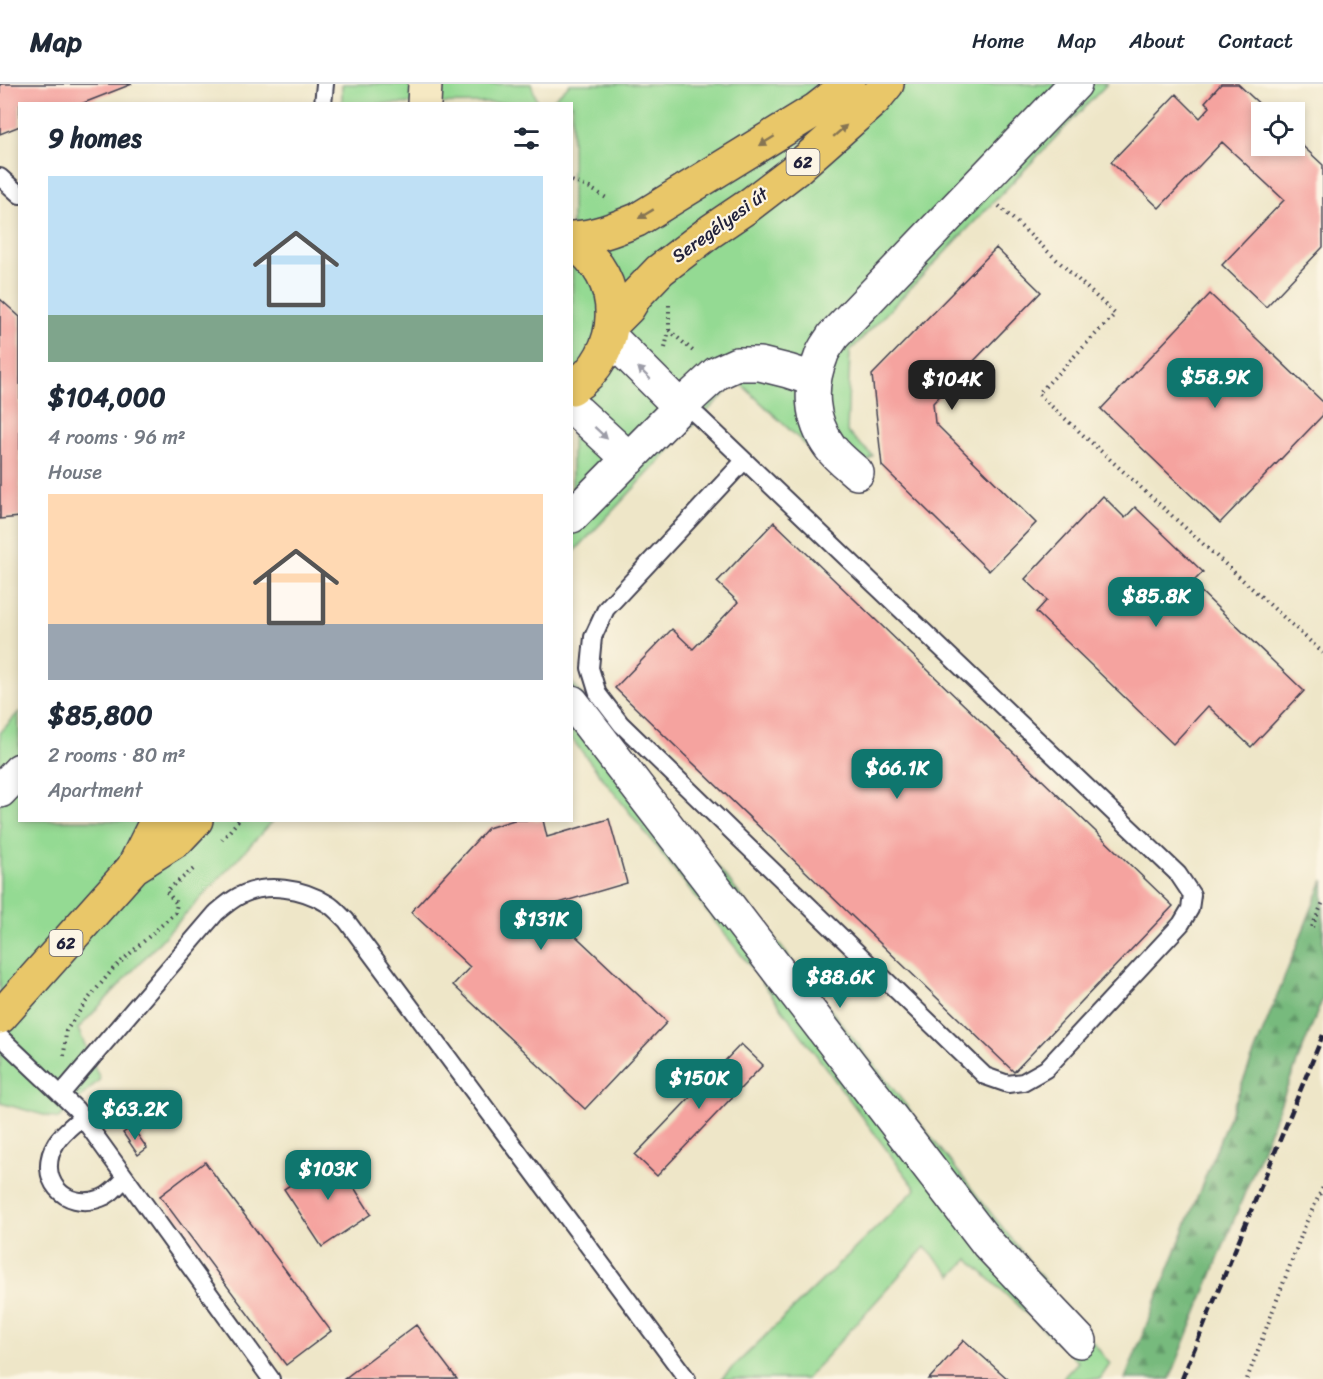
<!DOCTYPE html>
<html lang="en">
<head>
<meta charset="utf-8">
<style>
	:root { --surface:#fff; --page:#f6f6f7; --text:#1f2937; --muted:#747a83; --line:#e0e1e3; --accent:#0f766e }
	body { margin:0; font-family:Sriracha,sans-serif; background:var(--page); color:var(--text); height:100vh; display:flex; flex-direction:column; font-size:22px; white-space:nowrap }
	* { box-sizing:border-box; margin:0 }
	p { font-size:20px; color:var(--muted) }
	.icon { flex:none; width:33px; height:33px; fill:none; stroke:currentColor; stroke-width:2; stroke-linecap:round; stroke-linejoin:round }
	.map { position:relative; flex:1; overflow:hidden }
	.sheet { position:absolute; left:18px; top:18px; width:555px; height:720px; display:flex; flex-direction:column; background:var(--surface); border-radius:0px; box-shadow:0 3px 9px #0003 }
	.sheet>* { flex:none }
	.buttons { position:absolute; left:1251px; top:18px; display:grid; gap:12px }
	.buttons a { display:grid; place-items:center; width:54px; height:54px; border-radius:0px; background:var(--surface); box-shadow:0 3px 9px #0003; font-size:30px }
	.price { position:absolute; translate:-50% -51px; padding:0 14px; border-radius:12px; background:var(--accent); color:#fff; font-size:20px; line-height:39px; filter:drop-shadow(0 2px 3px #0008) }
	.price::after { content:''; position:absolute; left:50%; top:36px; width:18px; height:14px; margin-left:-9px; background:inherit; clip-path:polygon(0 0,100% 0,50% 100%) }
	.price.on { background:#222; color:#fff }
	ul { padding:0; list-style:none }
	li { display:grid; align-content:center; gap:12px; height:318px; padding:0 30px }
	li span { display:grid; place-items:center; height:186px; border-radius:0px; color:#555 }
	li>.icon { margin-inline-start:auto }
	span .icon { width:108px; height:108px; fill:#fffc; stroke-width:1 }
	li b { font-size:26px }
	h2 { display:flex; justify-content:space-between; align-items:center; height:72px; padding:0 30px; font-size:26px }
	header { display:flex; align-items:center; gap:36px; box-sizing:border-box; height:84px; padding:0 30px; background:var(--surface); border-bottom:2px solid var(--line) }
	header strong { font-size:28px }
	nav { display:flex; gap:33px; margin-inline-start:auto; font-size:21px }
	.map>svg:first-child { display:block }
	.grass { fill:#94da93; stroke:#5b7e67; stroke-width:1.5 }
	.forest { fill:url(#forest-firs); stroke:#4c6e5c; stroke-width:1.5 }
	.building { fill:#f5a39f }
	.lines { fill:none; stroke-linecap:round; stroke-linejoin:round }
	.service-casing { stroke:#413f50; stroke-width:20 }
	.minor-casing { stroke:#413f50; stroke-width:36 }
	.secondary-casing { stroke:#413f50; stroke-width:36 }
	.primary-casing { stroke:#413f50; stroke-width:36 }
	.path { stroke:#413f50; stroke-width:4; stroke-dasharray:1.5 4.5; stroke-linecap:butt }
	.service { stroke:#fff; stroke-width:16 }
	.minor { stroke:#fff; stroke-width:33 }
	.secondary { stroke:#f6e9c3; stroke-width:33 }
	.primary { stroke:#e9c769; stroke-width:33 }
	.rail { stroke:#22223b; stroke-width:4.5; stroke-dasharray:9 4.5; stroke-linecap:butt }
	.oneway { fill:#867452 }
	.oneway2 { fill:#9c9ca7 }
	.labels { text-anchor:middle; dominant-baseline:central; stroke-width:4.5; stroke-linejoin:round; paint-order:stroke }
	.shield { fill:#fcf5e5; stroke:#63616e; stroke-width:1.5 }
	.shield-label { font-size:16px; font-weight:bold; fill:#22223b }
	.street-label { font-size:18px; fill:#22223b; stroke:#fcf5e5 }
</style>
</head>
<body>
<header>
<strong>Map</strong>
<nav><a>Home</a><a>Map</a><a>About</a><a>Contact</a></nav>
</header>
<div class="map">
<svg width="1323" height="1295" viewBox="0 0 1323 1295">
	<defs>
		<pattern id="forest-firs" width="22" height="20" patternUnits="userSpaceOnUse" patternTransform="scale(1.5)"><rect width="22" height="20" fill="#77ba7d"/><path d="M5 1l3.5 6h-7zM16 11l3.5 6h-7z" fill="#619768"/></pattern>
	</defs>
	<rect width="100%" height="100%" fill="#fcf5e5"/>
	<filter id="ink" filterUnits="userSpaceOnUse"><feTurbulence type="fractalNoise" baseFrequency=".0167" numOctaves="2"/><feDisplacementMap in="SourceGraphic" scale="12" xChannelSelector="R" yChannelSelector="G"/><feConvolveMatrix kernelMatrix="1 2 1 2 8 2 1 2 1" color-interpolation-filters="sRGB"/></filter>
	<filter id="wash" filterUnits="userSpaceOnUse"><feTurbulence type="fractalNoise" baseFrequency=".008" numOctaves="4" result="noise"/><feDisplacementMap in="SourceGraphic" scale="24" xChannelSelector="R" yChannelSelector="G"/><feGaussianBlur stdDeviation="1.35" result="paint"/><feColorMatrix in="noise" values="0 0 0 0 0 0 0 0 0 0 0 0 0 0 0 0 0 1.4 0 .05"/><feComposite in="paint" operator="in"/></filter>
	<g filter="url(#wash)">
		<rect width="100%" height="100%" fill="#eee6c8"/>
		<path class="grass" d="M342 0H531L538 19 342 20Z
			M570 0H1107L850 267 847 348 873 372 847 400 738 297 700 334 572 470V20H549Z
			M572 598 1110 1280 1100 1295H1062L1078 1278 1069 1269 968 1175 952 1192 925 1163 806 1295H721L916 1105 750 882 572 655Z
			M19 628 20 736 273 737 78 945 100 995 58 1035 0 1019V649Z"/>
		<path class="forest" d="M1323 796V914L1170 1295H1125Z"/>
		<g id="blocks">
			<path class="building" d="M0 0H132L81 20H20V42L0 50Z
				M1221 0H1238L1268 28H1262V62H1294V54L1323 81V163L1266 223 1222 181 1284 116 1222 58 1159 124 1111 78 1176 10 1200 34 1210 23 1205 18Z
				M996 164 1041 208 933 319 935 339 1036 439 989 487 882 382 872 291Z
				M1210 210 1323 318V331L1220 439 1101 325Z
				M0 215 20 233V433L0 435Z
				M1103 412 1125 434 1135 423 1203 488 1192 499 1304 607 1251 663 1208 622 1173 660 1036 528 1047 516 1025 495Z
				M774 438 1173 822 1014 988 615 604 672 545 693 565 738 518 717 498Z
				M609 735 627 799 545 823 667 938 585 1025 453 901 470 883 411 828 488 744 514 736H543L547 753Z
				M741 960 763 981 657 1092 635 1071Z
				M132 1043 147 1064 138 1071 123 1049Z
				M334 1072 371 1130 322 1163 284 1105Z
				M205 1078 331 1247 286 1281 160 1112Z
				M416 1241 457 1295H344Z
				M964 1256 1008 1295H929Z"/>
		</g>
	</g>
	<g filter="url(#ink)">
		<use href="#blocks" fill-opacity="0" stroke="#413f50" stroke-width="1.5"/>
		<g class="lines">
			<defs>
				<path id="service" d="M323 20 325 0
					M0 93 20 111
					M684 320 700 334 1178 790 1192 811 1190 825 1181 840 1046 985 1023 998 1008 1000 985 992 621 640 598 610 590 584 593 553 606 525 744 377
					M0 953 76 1025 271 1295
					M61 1010 216 829C223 823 231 816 239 812 266 798 303 804 328 820 335 824 340 831 346 836L687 1295
					M82 1033C73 1041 62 1049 56 1059 35 1093 64 1128 101 1114 111 1111 118 1101 126 1094"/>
				<path id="minor" d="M610 253 680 323
					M572 324 579 329 629 375
					M857 389C848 381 837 373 830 363 810 336 809 302 821 273 823 265 829 259 833 252L1075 0
					M572 432 680 323 717 289 737 280H760L788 287 813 295
					M572 618 988 1160 1080 1257
					M0 707 20 686"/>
				<path id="secondary" d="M424 20 425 0"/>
				<path id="primary" d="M572 154C595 153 615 145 637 136L817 25 849 0
					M572 159C627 192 624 270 572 304
					M612 240 628 224 636 211 660 186 711 147 748 122 795 86 874 16 887 0
					M134 783 178 755 196 736
					M0 933 133 784 154 742 159 736"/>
			</defs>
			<use href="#service" class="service-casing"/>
			<use href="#minor" class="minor-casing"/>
			<use href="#secondary" class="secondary-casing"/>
			<use href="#primary" class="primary-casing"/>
			<path class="path" d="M572 97 590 104 608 115
				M999 122 1115 230 1038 310 1323 569
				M669 246 694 268
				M665 264 669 246V221
				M222 756 239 736
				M1312 843 1323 818
				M64 972 66 947 85 919 113 885 175 829 177 820 166 807 196 783
				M1247 1295 1306 1139 1323 1103"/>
			<use href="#service" class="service"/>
			<use href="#minor" class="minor"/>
			<use href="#secondary" class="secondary"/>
			<use href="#primary" class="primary"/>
			<path class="rail" d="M1182 1295 1323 951"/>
		</g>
		<defs><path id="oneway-solid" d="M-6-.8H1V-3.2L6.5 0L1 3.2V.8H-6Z" transform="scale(1.5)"/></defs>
		<g class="oneway">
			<use href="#oneway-solid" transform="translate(840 47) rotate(-41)"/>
			<use href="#oneway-solid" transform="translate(767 57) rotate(148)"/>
			<use href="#oneway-solid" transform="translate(646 130) rotate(149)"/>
		</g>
		<g class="oneway2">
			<use href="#oneway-solid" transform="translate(644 289) rotate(-136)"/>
			<use href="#oneway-solid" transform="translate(601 349) rotate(43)"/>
		</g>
	</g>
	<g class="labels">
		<g class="shield">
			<rect x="786.5" y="65" width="33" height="26" rx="4.5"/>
			<rect x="49.5" y="846" width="33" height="26" rx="4.5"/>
		</g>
		<g class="shield-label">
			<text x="803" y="78">62</text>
			<text x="66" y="859">62</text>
		</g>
		<g class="street-label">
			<text transform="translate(720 141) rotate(-36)">Seregélyesi út</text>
		</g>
	</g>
</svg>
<div class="buttons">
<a><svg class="icon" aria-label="locate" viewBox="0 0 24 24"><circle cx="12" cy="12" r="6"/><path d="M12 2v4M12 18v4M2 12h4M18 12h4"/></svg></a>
</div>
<b class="price" style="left:1215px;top:325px">$58.9K</b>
<b class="price on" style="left:952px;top:327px">$104K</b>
<b class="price" style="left:1156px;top:544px">$85.8K</b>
<b class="price" style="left:897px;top:716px">$66.1K</b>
<b class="price" style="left:541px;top:867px">$131K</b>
<b class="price" style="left:840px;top:925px">$88.6K</b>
<b class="price" style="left:699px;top:1026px">$150K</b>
<b class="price" style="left:135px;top:1057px">$63.2K</b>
<b class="price" style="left:328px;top:1117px">$103K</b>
<section class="sheet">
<h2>9 homes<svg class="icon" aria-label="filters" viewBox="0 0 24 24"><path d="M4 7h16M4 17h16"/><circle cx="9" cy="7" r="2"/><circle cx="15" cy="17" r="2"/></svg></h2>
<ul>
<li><span style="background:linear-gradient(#bfe0f5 75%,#7fa58c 0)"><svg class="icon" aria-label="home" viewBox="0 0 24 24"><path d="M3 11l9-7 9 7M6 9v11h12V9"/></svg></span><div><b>$104,000</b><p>4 rooms · 96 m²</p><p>House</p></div></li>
<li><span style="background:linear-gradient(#ffd9b3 70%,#9aa5b1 0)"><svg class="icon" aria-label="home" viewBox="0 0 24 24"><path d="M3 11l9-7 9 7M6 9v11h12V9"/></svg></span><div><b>$85,800</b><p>2 rooms · 80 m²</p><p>Apartment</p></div></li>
</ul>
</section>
</div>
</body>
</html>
